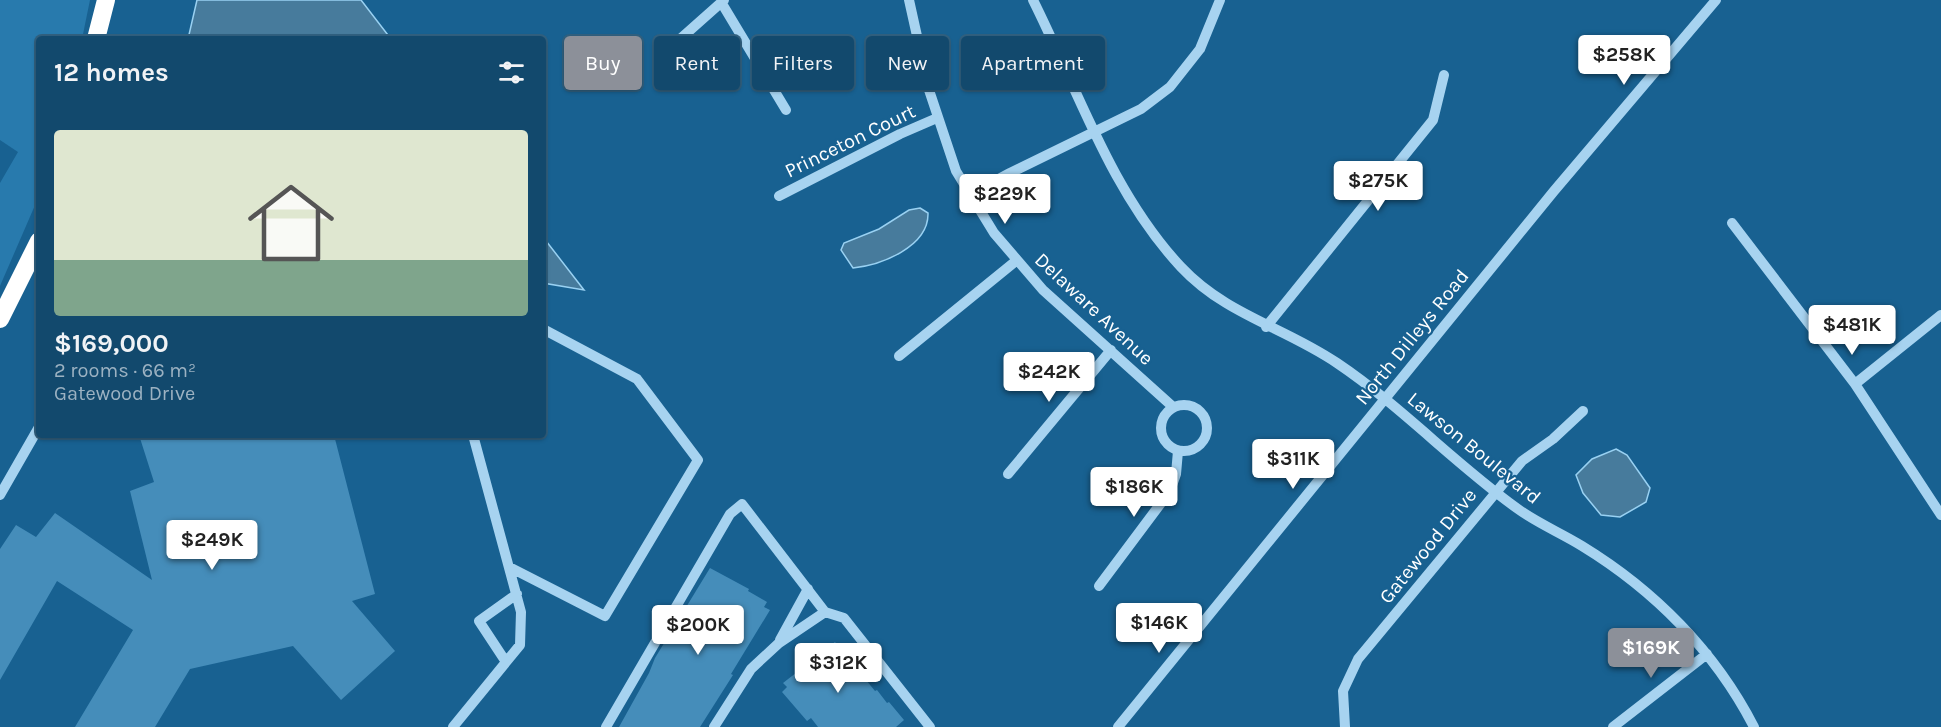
<!DOCTYPE html>
<html lang="en">
<head>
<meta charset="utf-8">
<style>
	:root { --surface:#12496d; --page:#1b5072; --text:#f1f3f6; --muted:#9cb2c2; --line:#316180; --accent:#8c9099 }
	body { margin:0; font-family:Karla,sans-serif; background:var(--page); color:var(--text); height:100vh; display:flex; flex-direction:column; font-size:22px; white-space:nowrap }
	* { box-sizing:border-box; margin:0 }
	p { font-size:20px; color:var(--muted) }
	.icon { flex:none; width:33px; height:33px; fill:none; stroke:currentColor; stroke-width:2; stroke-linecap:round; stroke-linejoin:round }
	.map { position:relative; flex:1; overflow:hidden }
	.drawer { position:absolute; left:36px; top:36px; width:510px; height:402px; display:flex; flex-direction:column; background:var(--surface); border-radius:6px; box-shadow:0 2px 4px #0004,0 0 0 2px var(--line) }
	.drawer>* { flex:none }
	.top-card { position:absolute; left:564px; top:36px; width:570px; height:54px; display:flex; gap:12px }
	.price { position:absolute; translate:-50% -51px; padding:0 14px; border-radius:6px; background:#fff; color:#222; font-size:20px; line-height:39px; filter:drop-shadow(0 2px 3px #0008) }
	.price::after { content:''; position:absolute; left:50%; top:36px; width:18px; height:14px; margin-left:-9px; background:inherit; clip-path:polygon(0 0,100% 0,50% 100%) }
	.price.active { background:var(--accent); color:#fff }
	ul { padding:0; list-style:none }
	li { display:grid; align-content:center; gap:12px; height:318px; padding:0 18px }
	li+li { border-top:2px solid var(--line) }
	li span { display:grid; place-items:center; height:186px; border-radius:6px; color:#555 }
	li>.icon { margin-inline-start:auto }
	span .icon { width:108px; height:108px; fill:#fffc; stroke-width:1 }
	li b { font-size:26px }
	h2 { display:flex; justify-content:space-between; align-items:center; height:72px; padding:0 18px; font-size:26px }
	.chip { padding:0 21px; border-radius:6px; background:var(--surface); box-shadow:0 2px 4px #0004,0 0 0 2px var(--line); font-size:21px; line-height:54px }
	.chip.active { background:var(--accent); color:#fff }
	.map>svg:first-child { display:block }
	.green { fill:#287aad }
	.water { fill:#477b9c; stroke:#99d1f2; stroke-width:1.5 }
	.building { fill:#458dba }
	.lines { fill:none; stroke-linecap:round; stroke-linejoin:round }
	.minor { stroke:#a7d3f0; stroke-width:10 }
	.highway { stroke:#fff; stroke-width:18 }
	.labels { text-anchor:middle; dominant-baseline:central; stroke-width:4.5; stroke-linejoin:round; paint-order:stroke }
	.street-label { font-size:20px; fill:#fff; stroke:#186191 }
</style>
</head>
<body>
<div class="map">
<svg width="1941" height="727" viewBox="0 0 1941 727">
	<rect width="100%" height="100%" fill="#186191"/>
	<path class="green" d="M0 0H90L82 39H39V196L0 286V183L18 152 0 140Z"/>
	<path class="water" d="M197 0H361L391 39H188Z
		M920 208 928 213C929 247 881 265 853 268L841 250 844 243 879 229 909 210Z
		M543 237 584 290 543 283Z
		M1616 449 1627 455 1650 488 1646 502 1620 517 1601 515 1583 493 1576 475 1592 459Z"/>
	<path class="building" d="M139 435H334L375 594 352 601 395 651 341 700 293 646 190 669 155 727H75L133 630 57 581 0 680V549L16 525 36 537 55 513 152 580 130 491 154 482Z
		M710 568 749 589 748 591 767 602 764 607 770 610 731 674 733 675 700 727H619L649 673 655 658Z
		M835 642 875 691 877 690 887 703 889 702 904 720 896 727H818L811 718 807 721 782 692 787 687 783 683 801 669 799 667Z"/>
	<g class="lines">
		<path class="minor" d="M909 0 929 90 956 171 994 233 1043 290 1172 406
			M1033 0C1078 90 1111 192 1181 267 1226 315 1284 327 1337 363 1401 406 1455 464 1518 509 1537 523 1561 533 1582 546 1654 590 1715 651 1754 727
			M721 2 786 110
			M661 56 724 0
			M969 195 1010 173 1141 109 1170 87 1200 49 1220 0
			M779 196 900 134 937 118
			M1732 223 1855 384 1941 515
			M1266 327 1433 120 1444 75
			M899 356 1016 261
			M1855 384 1941 315
			M1161 428a23 23 0 1 1 46 0a23 23 0 1 1-46 0Z
			M1008 474 1111 350
			M0 495 39 427
			M509 567 605 616 698 460 637 379 543 329
			M1099 586 1170 491 1176 474 1178 451
			M780 640 808 589
			M506 662 479 621 517 594
			M453 727 520 645 521 612 473 435
			M606 727 730 514 742 504 825 612 844 618 930 727
			M714 727 751 669 779 643 825 612
			M1118 727 1554 191 1716 0
			M1345 727 1343 691 1358 659 1522 461 1553 439 1583 411
			M1613 727 1707 654"/>
		<path class="highway" d="M96 39 106 0
			M0 319 39 241"/>
	</g>
	<g class="labels">
		<g class="street-label">
			<text transform="translate(850 141) rotate(-26)">Princeton Court</text>
			<text transform="translate(1094 309) rotate(43)">Delaware Avenue</text>
			<text transform="translate(1412 337) rotate(-51)">North Dilleys Road</text>
			<text transform="translate(1474 448) rotate(39)">Lawson Boulevard</text>
			<text transform="translate(1428 546) rotate(-51)">Gatewood Drive</text>
		</g>
	</g>
</svg>
<b class="price" style="left:1624px;top:86px">$258K</b>
<b class="price" style="left:1378px;top:212px">$275K</b>
<b class="price" style="left:1005px;top:225px">$229K</b>
<b class="price" style="left:1852px;top:356px">$481K</b>
<b class="price" style="left:1049px;top:403px">$242K</b>
<b class="price" style="left:1293px;top:490px">$311K</b>
<b class="price" style="left:1134px;top:518px">$186K</b>
<b class="price" style="left:212px;top:571px">$249K</b>
<b class="price" style="left:1159px;top:654px">$146K</b>
<b class="price" style="left:698px;top:656px">$200K</b>
<b class="price active" style="left:1651px;top:679px">$169K</b>
<b class="price" style="left:838px;top:694px">$312K</b>
<div class="top-card">
<a class="chip active">Buy</a>
<a class="chip">Rent</a>
<a class="chip">Filters</a>
<a class="chip">New</a>
<a class="chip">Apartment</a>
</div>
<section class="drawer">
<h2>12 homes<svg class="icon" aria-label="filters" viewBox="0 0 24 24"><path d="M4 7h16M4 17h16"/><circle cx="9" cy="7" r="2"/><circle cx="15" cy="17" r="2"/></svg></h2>
<ul>
<li><span style="background:linear-gradient(#dfe7d0 70%,#7fa58c 0)"><svg class="icon" aria-label="home" viewBox="0 0 24 24"><path d="M3 11l9-7 9 7M6 9v11h12V9"/></svg></span><div><b>$169,000</b><p>2 rooms · 66 m²</p><p>Gatewood Drive</p></div></li>
</ul>
</section>
</div>
</body>
</html>
